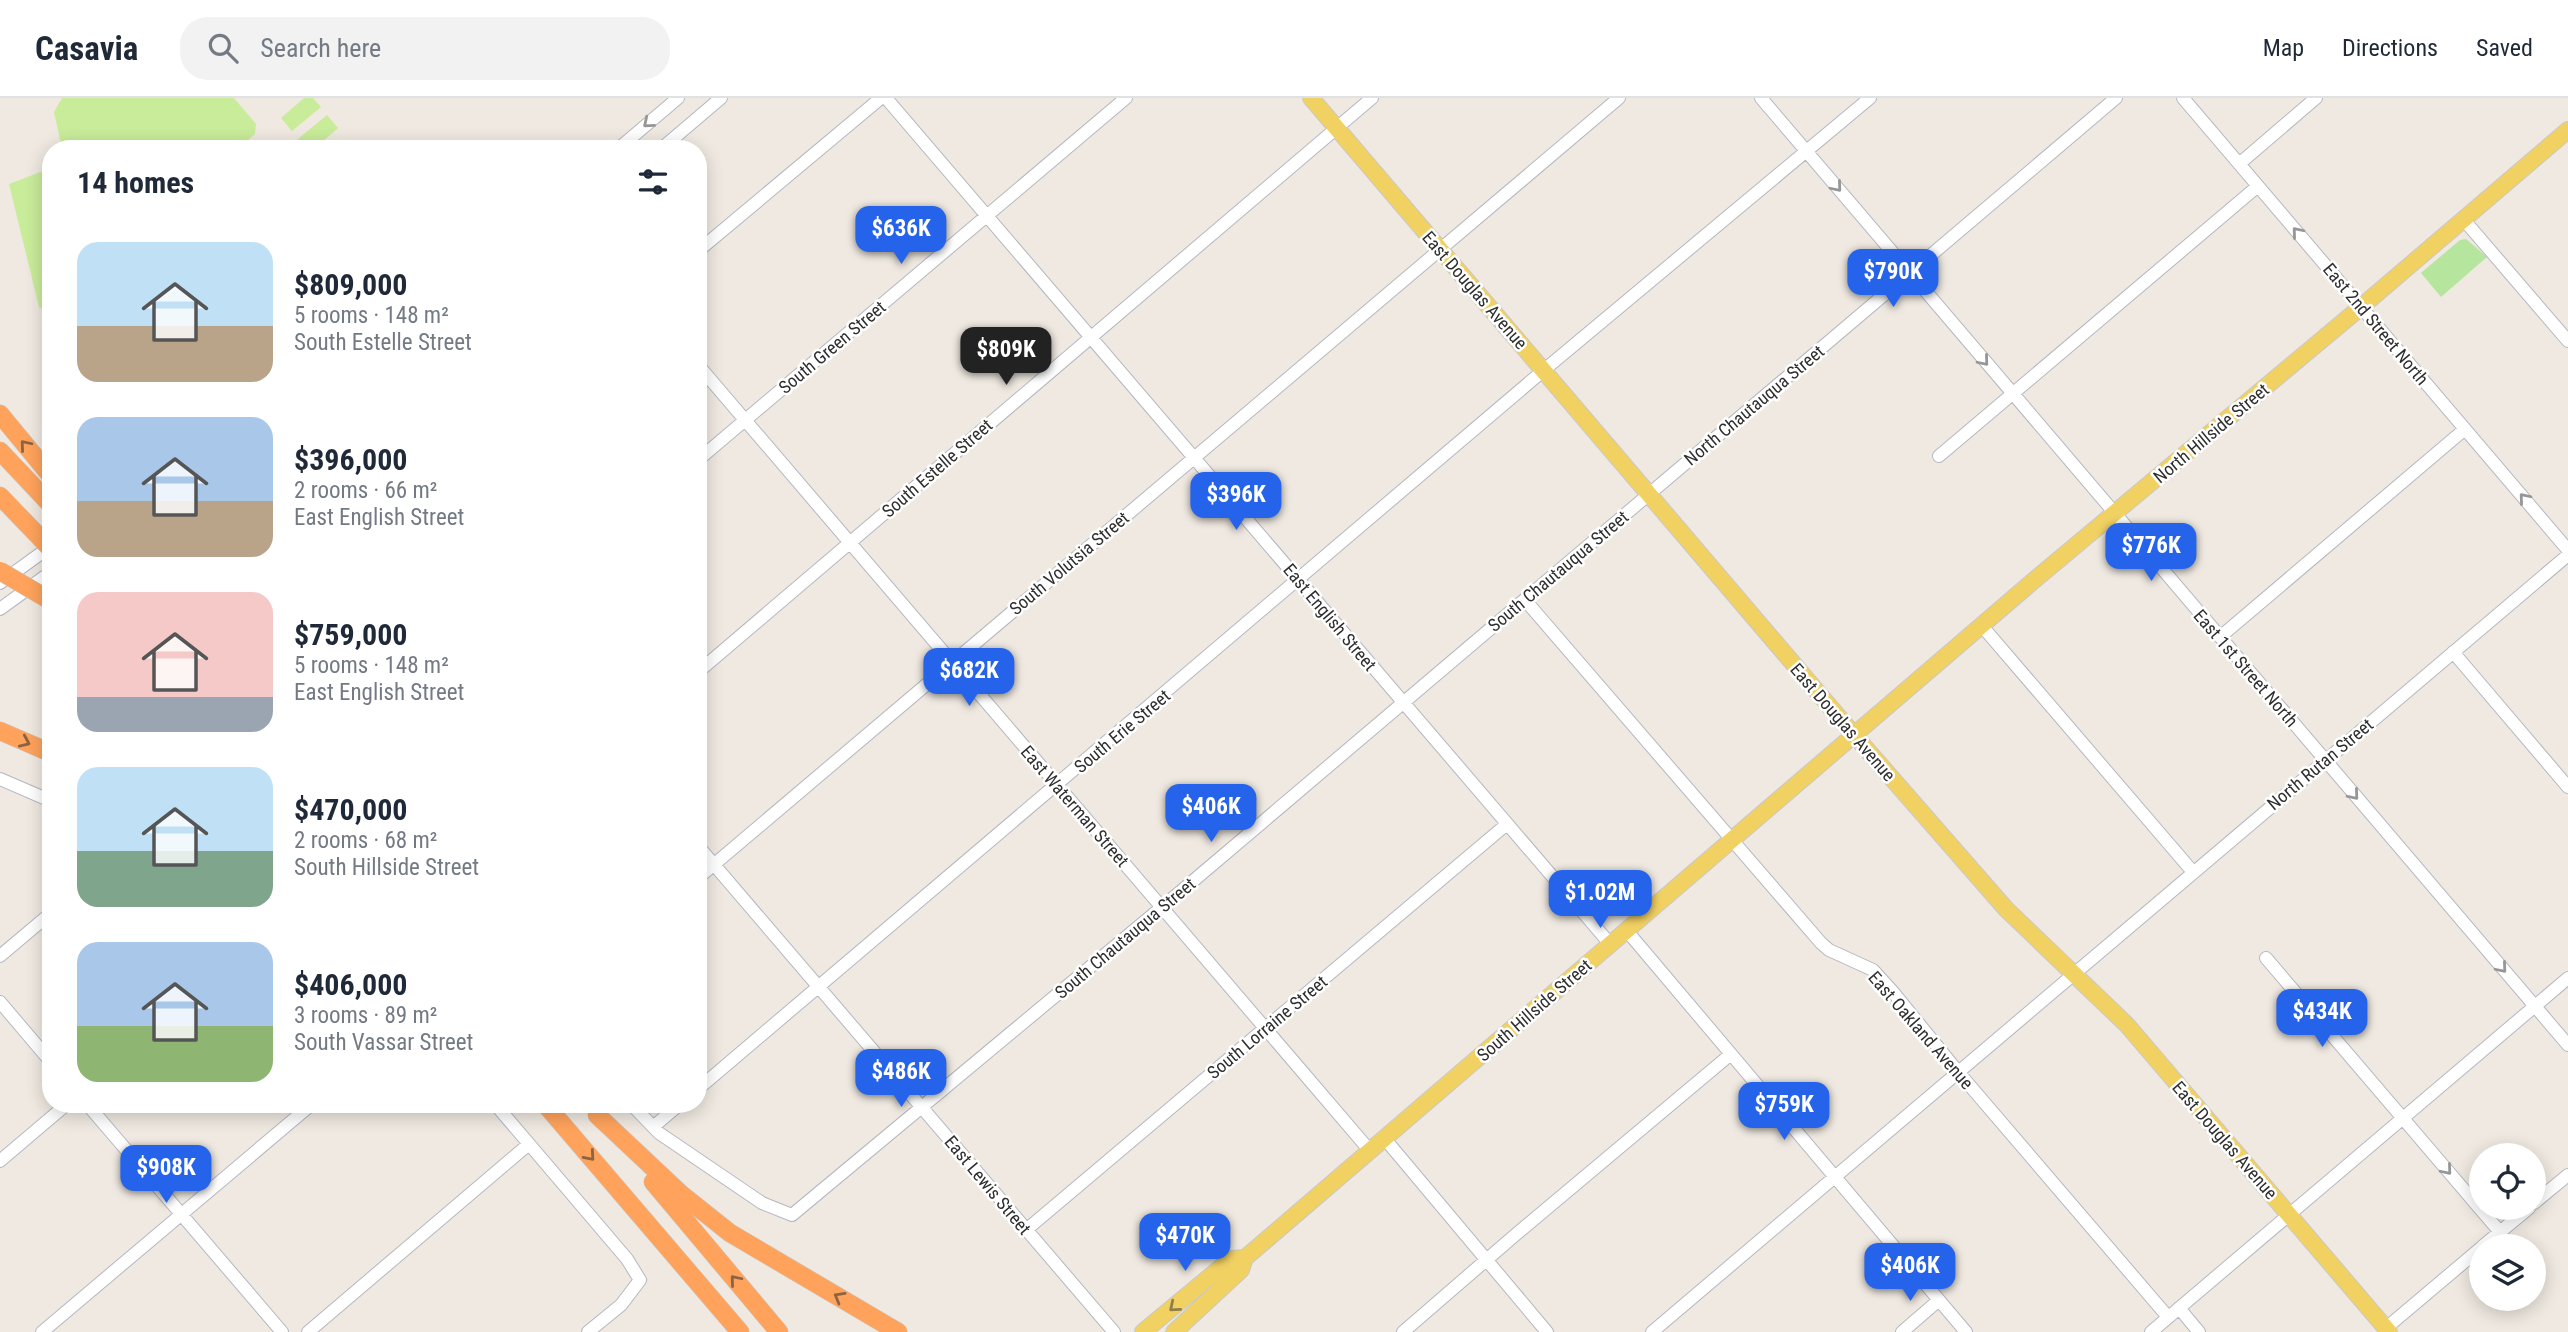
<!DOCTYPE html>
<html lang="en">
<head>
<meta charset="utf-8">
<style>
	:root { --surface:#fff; --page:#f2f2f3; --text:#1f2937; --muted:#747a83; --line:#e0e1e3; --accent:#2563eb }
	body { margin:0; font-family:"Roboto Condensed",sans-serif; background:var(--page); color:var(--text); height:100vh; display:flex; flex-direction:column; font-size:26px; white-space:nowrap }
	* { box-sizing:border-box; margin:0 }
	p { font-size:23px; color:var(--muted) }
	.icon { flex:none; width:38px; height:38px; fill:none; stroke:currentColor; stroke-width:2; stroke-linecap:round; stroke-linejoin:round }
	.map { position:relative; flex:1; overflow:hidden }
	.panel { position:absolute; left:42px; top:42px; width:665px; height:973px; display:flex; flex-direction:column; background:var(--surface); border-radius:28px; box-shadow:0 4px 18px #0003 }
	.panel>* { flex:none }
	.controls { position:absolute; left:2469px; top:1045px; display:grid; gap:14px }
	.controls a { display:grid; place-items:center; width:77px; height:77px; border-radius:50%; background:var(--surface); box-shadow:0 4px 18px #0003; font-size:35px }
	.price { position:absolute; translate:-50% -60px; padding:0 16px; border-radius:14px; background:var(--accent); color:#fff; font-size:23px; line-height:46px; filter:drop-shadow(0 2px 4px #0008) }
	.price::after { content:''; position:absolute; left:50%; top:42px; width:21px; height:16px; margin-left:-10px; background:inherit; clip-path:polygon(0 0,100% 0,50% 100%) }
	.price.selected { background:#222; color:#fff }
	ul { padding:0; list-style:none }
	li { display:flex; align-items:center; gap:21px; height:175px; padding:0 35px }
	li span { display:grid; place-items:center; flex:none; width:196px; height:140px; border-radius:21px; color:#555 }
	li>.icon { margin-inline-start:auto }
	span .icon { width:84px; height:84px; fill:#fffc; stroke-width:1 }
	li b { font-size:30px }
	h2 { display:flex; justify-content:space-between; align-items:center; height:84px; padding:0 35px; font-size:30px }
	header { display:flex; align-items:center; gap:42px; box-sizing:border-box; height:98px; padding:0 35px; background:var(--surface); border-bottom:2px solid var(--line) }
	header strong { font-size:33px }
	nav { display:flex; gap:38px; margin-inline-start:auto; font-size:24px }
	.search { width:490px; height:63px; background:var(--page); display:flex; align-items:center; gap:18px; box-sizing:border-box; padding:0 24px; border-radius:28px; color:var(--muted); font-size:26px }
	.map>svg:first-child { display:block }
	.green { fill:#b6e59e }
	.pitch { fill:#c9ec9a }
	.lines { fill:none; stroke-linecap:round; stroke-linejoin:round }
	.minor-casing { stroke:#b4b7c1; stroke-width:14 }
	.major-casing { stroke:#c9c9c9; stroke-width:18 }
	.highway-casing { stroke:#c9c9c9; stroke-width:19 }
	.minor { stroke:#fff; stroke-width:12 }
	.major { stroke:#f2d163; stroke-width:16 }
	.highway { stroke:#ffa35c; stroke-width:18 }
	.highway-bridge-casing { stroke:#c9c9c9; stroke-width:19; stroke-linecap:butt }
	.highway-bridge { stroke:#ffa35c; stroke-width:18 }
	.oneway { stroke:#969696 }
	.oneway2 { stroke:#8c6343 }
	.oneway3 { stroke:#908048 }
	.labels { text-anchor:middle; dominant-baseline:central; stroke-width:5; stroke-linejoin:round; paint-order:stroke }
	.street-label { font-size:18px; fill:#2e2e2e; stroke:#fff }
</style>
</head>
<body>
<header>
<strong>Casavia</strong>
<div class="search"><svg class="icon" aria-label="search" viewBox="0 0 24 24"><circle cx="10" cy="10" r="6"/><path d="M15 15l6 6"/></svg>Search here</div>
<nav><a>Map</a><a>Directions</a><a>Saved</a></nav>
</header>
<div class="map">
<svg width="2568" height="1234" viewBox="0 0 2568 1234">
	<rect width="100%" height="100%" fill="#efe9e1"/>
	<path class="green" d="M2466 141 2487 159 2441 199 2421 175 2460 142Z"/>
	<path class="pitch" d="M62 0H234L256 26 255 36 238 51H62L54 14Z
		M304 0H313L321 9 292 33 281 20Z
		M327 17 338 30 314 51H306L298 41Z
		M51 70V214H49L39 209 9 86Z"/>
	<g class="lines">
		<defs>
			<path id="minor" d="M886 0 1611 847
				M1761 0 2568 947
				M2183 0 2568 452
				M618 51 678 0
				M661 51 721 0
				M2239 66 2316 0
				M2464 122 2568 243
				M698 153 881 0
				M698 267 1371 1054
				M1939 358 2258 88
				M698 362 1126 0
				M0 485 51 448
				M1525 502 1821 845 1829 852 1873 872 1893 894 1959 975 2168 1219
				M0 511 51 474
				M1982 528 2193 774
				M2220 539 2465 331
				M2453 554 2568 689
				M698 574 1372 0
				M0 681 51 703
				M698 748 1114 1234
				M698 780 1619 0
				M1627 833 1966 1234
				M0 858 51 815
				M2266 860 2500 1134
				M0 904 51 964
				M698 991 1544 272 1870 0
				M87 1006 282 1234
				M495 1006 627 1161 640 1182 621 1207 588 1234
				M631 1006 659 1035 762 1105 792 1117 1173 800 2116 0
				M653 1029 680 1006
				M1385 1041 1547 1234
				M0 1063 67 1006
				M2534 1105 2568 1077
				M1026 1132 1507 726
				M2483 1148 2529 1110
				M2179 1210 2199 1234
				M2386 1230 2482 1149
				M42 1234 312 1006
				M308 1234 529 1046
				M1403 1234 1514 1138 1731 956
				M1652 1234 2568 457
				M1902 1234 1939 1202
				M2151 1234 2568 880"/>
			<path id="major" d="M1311 0 1855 638 2006 811 2127 927 2389 1234
				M1143 1234 1231 1161 1245 1160
				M1174 1234 1241 1172 1245 1160 2032 484 2361 209 2568 32"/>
			<path id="highway" d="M0 316 51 378
				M0 353 51 407
				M0 398 25 424
				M0 633 51 655
				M545 1006 740 1234
				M597 1017 681 1096 730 1135 898 1234
				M653 1084 779 1234"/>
		</defs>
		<use href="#minor" class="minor-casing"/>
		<use href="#major" class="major-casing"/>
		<use href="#highway" class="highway-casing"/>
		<use href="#minor" class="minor"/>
		<use href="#major" class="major"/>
		<use href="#highway" class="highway"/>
		<defs>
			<path id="highway-bridge" d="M25 424 51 451
				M0 473 51 503"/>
		</defs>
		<use href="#highway-bridge" class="highway-bridge-casing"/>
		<use href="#highway-bridge" class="highway-bridge"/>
	</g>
	<defs><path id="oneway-chevron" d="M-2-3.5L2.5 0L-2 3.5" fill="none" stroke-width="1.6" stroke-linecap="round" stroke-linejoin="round" transform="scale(1.75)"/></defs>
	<g class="oneway">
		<use href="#oneway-chevron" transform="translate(648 25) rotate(140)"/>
		<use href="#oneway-chevron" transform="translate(1837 89) rotate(50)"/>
		<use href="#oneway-chevron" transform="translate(2297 134) rotate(-130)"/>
		<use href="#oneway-chevron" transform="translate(1984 263) rotate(50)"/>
		<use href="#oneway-chevron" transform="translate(2524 400) rotate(-130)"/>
		<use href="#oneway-chevron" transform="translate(2354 697) rotate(50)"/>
		<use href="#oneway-chevron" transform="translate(2502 870) rotate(50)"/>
		<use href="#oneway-chevron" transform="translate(2447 1072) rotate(50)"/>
	</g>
	<g class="oneway2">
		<use href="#oneway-chevron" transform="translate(25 347) rotate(-130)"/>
		<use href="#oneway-chevron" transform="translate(25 644) rotate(24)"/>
		<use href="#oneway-chevron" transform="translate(590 1058) rotate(49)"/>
		<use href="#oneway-chevron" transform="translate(735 1182) rotate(-130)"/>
		<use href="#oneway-chevron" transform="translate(839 1199) rotate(-150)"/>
	</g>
	<use class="oneway3" href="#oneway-chevron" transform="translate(1174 1209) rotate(140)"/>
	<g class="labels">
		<g class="street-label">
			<text transform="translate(1475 192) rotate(49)">East Douglas Avenue</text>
			<text transform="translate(2376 226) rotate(50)">East 2nd Street North</text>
			<text transform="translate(832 249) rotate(-40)">South Green Street</text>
			<text transform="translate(1754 307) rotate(-40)">North Chautauqua Street</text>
			<text transform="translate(2211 335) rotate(-40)">North Hillside Street</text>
			<text transform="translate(937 370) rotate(-41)">South Estelle Street</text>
			<text transform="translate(1069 465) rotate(-40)">South Volutsia Street</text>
			<text transform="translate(1558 473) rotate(-40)">South Chautauqua Street</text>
			<text transform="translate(1330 519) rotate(50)">East English Street</text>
			<text transform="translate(2246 570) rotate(49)">East 1st Street North</text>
			<text transform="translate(1843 624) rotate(49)">East Douglas Avenue</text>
			<text transform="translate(1122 633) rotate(-40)">South Erie Street</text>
			<text transform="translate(2320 666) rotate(-40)">North Rutan Street</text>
			<text transform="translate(1075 708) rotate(49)">East Waterman Street</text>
			<text transform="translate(1125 840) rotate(-40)">South Chautauqua Street</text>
			<text transform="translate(1534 912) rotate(-41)">South Hillside Street</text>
			<text transform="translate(1267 929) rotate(-40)">South Lorraine Street</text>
			<text transform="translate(1921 932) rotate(49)">East Oakland Avenue</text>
			<text transform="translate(2225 1042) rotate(49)">East Douglas Avenue</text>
			<text transform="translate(988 1087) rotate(50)">East Lewis Street</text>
		</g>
	</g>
</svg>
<div class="controls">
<a><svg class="icon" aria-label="locate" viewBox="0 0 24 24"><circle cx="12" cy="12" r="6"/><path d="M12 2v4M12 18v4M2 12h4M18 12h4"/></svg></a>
<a><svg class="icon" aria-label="layers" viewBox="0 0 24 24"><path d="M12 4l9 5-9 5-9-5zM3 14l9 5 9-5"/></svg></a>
</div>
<b class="price" style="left:901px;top:168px">$636K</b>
<b class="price" style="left:1893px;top:211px">$790K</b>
<b class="price selected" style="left:1006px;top:289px">$809K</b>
<b class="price" style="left:1236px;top:434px">$396K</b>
<b class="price" style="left:2151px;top:485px">$776K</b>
<b class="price" style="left:969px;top:610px">$682K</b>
<b class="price" style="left:1211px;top:746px">$406K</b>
<b class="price" style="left:1600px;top:832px">$1.02M</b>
<b class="price" style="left:2322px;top:951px">$434K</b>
<b class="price" style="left:901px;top:1011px">$486K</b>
<b class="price" style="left:1784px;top:1044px">$759K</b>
<b class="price" style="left:166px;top:1107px">$908K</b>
<b class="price" style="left:1185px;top:1175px">$470K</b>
<b class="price" style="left:1910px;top:1205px">$406K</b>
<section class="panel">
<h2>14 homes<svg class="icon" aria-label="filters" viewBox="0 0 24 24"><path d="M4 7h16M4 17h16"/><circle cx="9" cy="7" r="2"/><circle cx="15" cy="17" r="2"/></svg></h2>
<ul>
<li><span style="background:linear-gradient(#bfe0f5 60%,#b9a48a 0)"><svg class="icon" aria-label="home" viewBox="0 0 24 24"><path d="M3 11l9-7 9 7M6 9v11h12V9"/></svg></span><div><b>$809,000</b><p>5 rooms · 148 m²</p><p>South Estelle Street</p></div></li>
<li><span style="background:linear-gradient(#a9c7e8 60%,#b9a48a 0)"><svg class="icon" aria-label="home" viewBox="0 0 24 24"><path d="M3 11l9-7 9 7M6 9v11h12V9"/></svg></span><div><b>$396,000</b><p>2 rooms · 66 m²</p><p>East English Street</p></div></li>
<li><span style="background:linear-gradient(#f6c9c9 75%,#9aa5b1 0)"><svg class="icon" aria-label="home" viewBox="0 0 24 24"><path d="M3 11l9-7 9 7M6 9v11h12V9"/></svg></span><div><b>$759,000</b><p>5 rooms · 148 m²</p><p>East English Street</p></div></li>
<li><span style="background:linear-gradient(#bfe0f5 60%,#7fa58c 0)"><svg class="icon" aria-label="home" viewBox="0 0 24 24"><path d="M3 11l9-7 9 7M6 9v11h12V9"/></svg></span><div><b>$470,000</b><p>2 rooms · 68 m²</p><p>South Hillside Street</p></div></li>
<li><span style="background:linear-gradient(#a9c7e8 60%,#8fb573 0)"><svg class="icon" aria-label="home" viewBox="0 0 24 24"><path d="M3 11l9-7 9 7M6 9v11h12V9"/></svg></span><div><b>$406,000</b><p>3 rooms · 89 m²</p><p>South Vassar Street</p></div></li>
</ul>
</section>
</div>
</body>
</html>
